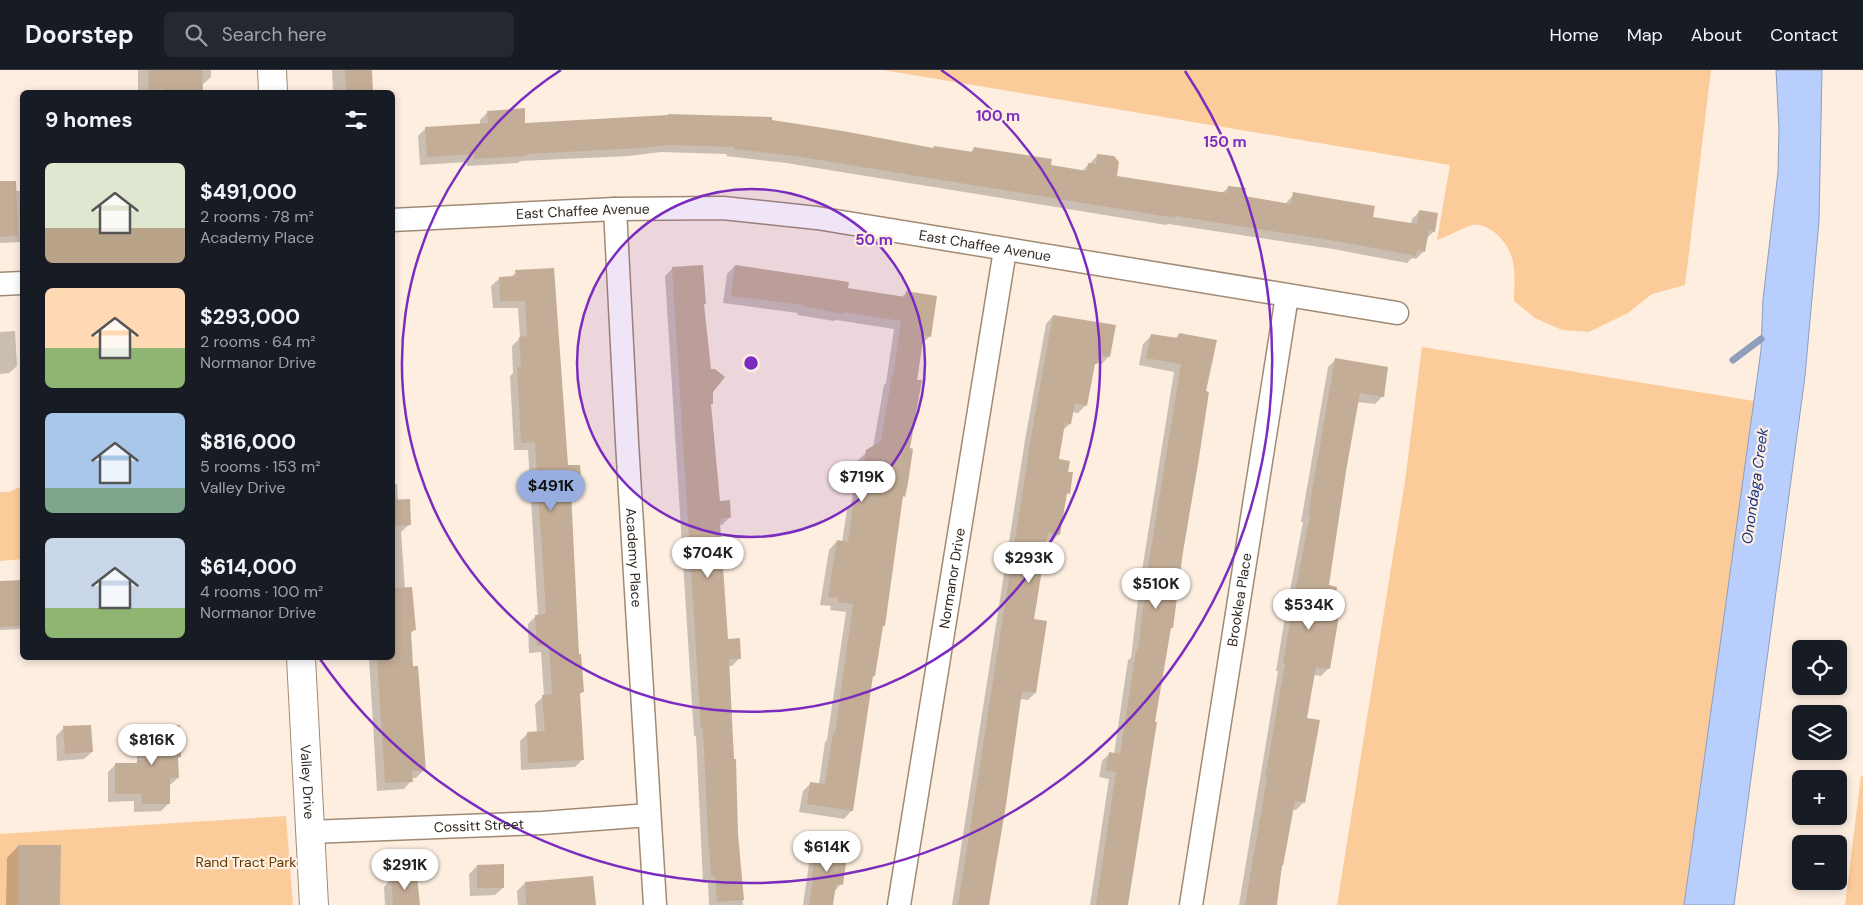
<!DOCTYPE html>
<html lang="en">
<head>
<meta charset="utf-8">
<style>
	:root { --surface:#171b24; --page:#242831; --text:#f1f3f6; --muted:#9ea1a6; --line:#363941; --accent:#98aee1 }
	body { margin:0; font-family:"DM Sans",sans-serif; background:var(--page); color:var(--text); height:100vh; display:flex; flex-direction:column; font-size:19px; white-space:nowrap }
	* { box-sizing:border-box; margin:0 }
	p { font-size:16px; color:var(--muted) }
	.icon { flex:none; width:28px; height:28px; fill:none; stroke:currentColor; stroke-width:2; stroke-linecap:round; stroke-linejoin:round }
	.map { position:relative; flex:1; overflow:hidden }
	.side { position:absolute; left:20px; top:20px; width:375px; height:570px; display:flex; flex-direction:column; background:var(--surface); border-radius:8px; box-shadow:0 2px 8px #0003 }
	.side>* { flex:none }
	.fabs { position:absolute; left:1792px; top:570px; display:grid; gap:10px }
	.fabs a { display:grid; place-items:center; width:55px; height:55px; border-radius:8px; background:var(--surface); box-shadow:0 2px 8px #0003; font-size:25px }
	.price { position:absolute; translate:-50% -42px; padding:0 11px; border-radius:18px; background:#fff; color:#222; font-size:16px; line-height:32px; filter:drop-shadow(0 1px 2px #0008) }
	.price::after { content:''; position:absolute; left:50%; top:30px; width:15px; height:11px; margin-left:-8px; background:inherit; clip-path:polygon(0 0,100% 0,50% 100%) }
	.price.on { background:var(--accent); color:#111 }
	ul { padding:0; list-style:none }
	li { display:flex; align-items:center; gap:15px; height:125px; padding:0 25px }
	li span { display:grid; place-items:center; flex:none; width:140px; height:100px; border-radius:8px; color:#555 }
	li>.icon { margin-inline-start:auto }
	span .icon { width:60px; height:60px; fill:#fffc; stroke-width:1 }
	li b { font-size:21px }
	h2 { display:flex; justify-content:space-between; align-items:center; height:60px; padding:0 25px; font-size:21px }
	header { display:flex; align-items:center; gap:30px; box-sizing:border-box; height:70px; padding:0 25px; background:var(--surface); border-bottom:1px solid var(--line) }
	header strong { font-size:24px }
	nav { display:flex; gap:28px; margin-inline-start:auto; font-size:18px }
	.search { width:350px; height:45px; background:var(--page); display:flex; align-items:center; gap:12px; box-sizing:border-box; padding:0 18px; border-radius:8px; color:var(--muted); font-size:19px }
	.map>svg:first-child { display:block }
	.green { fill:#fccb9a }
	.water { fill:#b8cffd; stroke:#909dbb }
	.shadow { fill:#0003 }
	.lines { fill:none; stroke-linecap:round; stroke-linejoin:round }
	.stream { stroke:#909dbb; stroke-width:7 }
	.building { fill:#c4ad96 }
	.street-casing { stroke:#a08a74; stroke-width:25 }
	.secondary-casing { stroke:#a08a74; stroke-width:30 }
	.street { stroke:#fff; stroke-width:22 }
	.secondary { stroke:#fff; stroke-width:28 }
	.ring { fill:none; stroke:#7b2cbf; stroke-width:2.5 }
	.labels { text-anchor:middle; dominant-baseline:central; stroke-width:4.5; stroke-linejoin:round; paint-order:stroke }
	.street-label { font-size:14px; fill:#322920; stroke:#fdeee0 }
	.park-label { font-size:14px; fill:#623900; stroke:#fdeee0 }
	.water-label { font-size:15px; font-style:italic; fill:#133488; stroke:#fdeee0 }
	.centre { fill:#7b2cbf; stroke:#fdeee0; stroke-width:2.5 }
	.ring-label { font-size:15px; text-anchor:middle; font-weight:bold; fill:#7b2cbf; stroke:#fdeee0; stroke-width:4.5; stroke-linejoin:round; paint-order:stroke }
</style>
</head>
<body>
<header>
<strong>Doorstep</strong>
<div class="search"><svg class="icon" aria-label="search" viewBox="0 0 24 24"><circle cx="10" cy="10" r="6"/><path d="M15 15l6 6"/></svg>Search here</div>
<nav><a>Home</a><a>Map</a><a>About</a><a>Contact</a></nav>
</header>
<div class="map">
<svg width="1863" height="835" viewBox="0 0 1863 835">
	<rect width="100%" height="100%" fill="#fdeee0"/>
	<path class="green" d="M883 0H1711L1685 215 1652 224 1628 243 1589 262 1562 260 1535 248 1514 231C1514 218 1516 202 1512 188 1508 173 1491 153 1473 155 1465 157 1446 167 1437 170L1450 95Z
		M1422 277 1754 331 1684 835H1337L1405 411Z
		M22 416V489L0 491V422H9Z
		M1861 706H1863V835H1845Z
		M286 746 293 835H0V764Z"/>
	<path class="water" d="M1776 0H1822L1819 151 1805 306 1734 835H1684L1761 280 1763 229 1778 102 1779 59Z"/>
	<path class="shadow" d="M138 0H211V7L202 15V20L199 22H142L144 21H138Z
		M332 0H370L371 22H333Z
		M488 42 524 54 770 51 932 79 970 83 974 78 1050 96 1081 102 1098 85 1115 107 1222 123 1229 117 1243 128 1285 134 1294 124 1372 148 1411 154 1412 149 1420 141 1434 161 1426 169 1424 181 1416 189 1412 188 1407 193 1333 179 1168 154 1166 155 786 93 726 86 727 84 661 82 629 86 520 91 518 93 467 96V92L420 95 418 66 426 58 480 55V50Z
		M0 114 14 121H22V172L0 173Z
		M702 196 705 234 703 236 712 322V333L710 336 718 432 730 447 722 455H719L727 570 740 588 732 596H728L737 764 743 835H709L708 813H703L696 666H694L665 206 673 198Z
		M735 196 847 219 901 228 906 223 930 266 921 275 904 426 901 428 874 606 871 609 852 740 844 749 799 742 803 721 811 713 819 714 825 672 827 670 846 542 830 540 831 536 820 535 829 480 837 471 842 472 847 439 851 435 858 390 873 377 884 315 886 313 894 259 836 250 834 251 797 245 798 243 723 233 727 204Z
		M553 199 567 396 581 420 573 428H570L578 585 582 622 579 625 582 690 575 697 521 700 520 671 527 664 537 663 535 634 544 626 541 582 529 583 528 554 536 546H538L528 380H514L510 306 513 303 512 276 520 268 518 238H493L491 216 499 209 510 208 516 202Z
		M1053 246 1109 286 1102 294 1096 293 1093 297 1086 335 1078 343 1072 342 1070 354 1062 361 1058 390 1066 403 1068 423 1065 427 1059 464 1051 472 1046 471 1033 550 1035 623 1028 630 1020 629 988 835H952L1025 370 1046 254Z
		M15 261 17 296 9 303 0 304V262Z
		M1179 264 1205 322 1171 558 1169 560 1126 835H1090L1109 709 1099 707 1102 691 1110 683 1114 684 1128 590 1131 588 1140 513 1174 302 1139 295 1143 274 1151 266 1175 269Z
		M1336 289 1383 326 1375 334 1357 332 1327 516 1331 546 1329 598 1321 606 1313 605 1306 649 1304 732 1296 740H1292L1275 835H1239L1278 601H1276L1285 547 1303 452H1301L1328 297Z
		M392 322 394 351 392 352Z
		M392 411 393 415 397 414 398 431 410 454 401 462 405 518 414 560 410 564 412 597 424 700 416 708H411V711L404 719 377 721 369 588H392Z
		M22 511V559L0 560V512Z
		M144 657 180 687 177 689 178 708 170 715 169 733 161 741 134 742V731L108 732V702L115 695 135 694 137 692V664Z
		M64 658 92 682 84 689 57 691 56 666Z
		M818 773 841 814 834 822 831 835H803L811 780Z
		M18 776 59 835H6L7 788Z
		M477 796 503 818 495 825 470 826 469 804Z
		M416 807 418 835H385L384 817 391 809Z
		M525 813 594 835H518L517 821Z"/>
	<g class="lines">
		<path class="stream" d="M1733 290 1761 269"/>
	</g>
	<path class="building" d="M148 0H202L203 21 164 22V19L149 20Z
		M345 0H372L373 22H346Z
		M525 38V53L668 45V44L772 47V50L843 61 933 78 934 76 973 82 974 77 1052 89 1051 95 1087 101 1088 93 1096 94 1097 84 1114 86 1119 92 1117 106 1227 123 1228 116 1246 118 1244 126 1291 134 1293 122 1375 136 1373 147 1417 154 1419 140 1438 143 1435 162 1429 160 1425 182 1417 180 1416 186 1341 172 1176 146 1175 148 795 86 734 79V77L670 75 641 78 527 84V86L474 89V84L427 87 425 57 488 53 487 41Z
		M0 111H16L18 166 0 167Z
		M703 195 706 234H704L711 299H715L725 307 713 322V334H711L720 431 730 430 731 448H721L720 453 728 569 740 568 741 589H729L734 689H736L738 764 744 830 717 832 715 806H711L708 767 703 658H701L672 197Z
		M735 195 849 212 848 218 905 227 906 221 937 226 931 267 924 265 917 310H922L910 378 913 379 908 413 905 427 903 426 885 556H883L875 606H873L853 741 807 734 810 712 825 714 833 663H835L853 534 838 532V528L828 527 837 470 848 472 854 429 858 430 866 380 881 371 892 305 893 306 901 251 844 242V244L805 237V235L731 226Z
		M554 198 568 395H580L582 421H571L579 584H581L584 622 580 623 584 690 528 693 527 662 545 661 542 625 552 624 549 575 537 576 535 545 546 544 535 372 521 373 517 297H521L519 267 527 266 525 231H500L499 207 516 206 515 200Z
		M1053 245 1116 255 1110 287 1099 285 1097 294H1095L1087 336 1075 333 1071 354 1065 353 1059 389 1070 391 1068 402H1073L1070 424 1067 423 1060 465 1048 463 1034 549 1047 551 1036 623 1022 621 1006 735 989 835H958L1032 361Z
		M1179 263 1217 270 1206 321 1209 322 1199 388 1183 482 1173 558H1171L1155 652H1157L1128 835H1096L1116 702 1106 700 1109 682 1120 684 1136 581H1138L1147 504 1181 294 1146 288 1151 264 1178 268Z
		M1335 288 1388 297 1384 327 1360 323 1346 401 1329 515 1337 517 1332 545 1339 546 1330 599 1316 597 1307 648 1320 650 1305 733 1295 731 1283 796 1282 795 1277 835H1245L1267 708H1265L1285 594H1283L1292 539 1310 445H1308Z
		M410 429 411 455 392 456V430Z
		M22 510V556L0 557V511Z
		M412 517 416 560 411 561 413 596H418L426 701H412L413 712 385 713 377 588H392V518Z
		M91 655 93 682 65 684 63 656Z
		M144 655H180L181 687H178L179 708H170V734H142L141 724H115V693H137V690H145Z
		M817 772 848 777 843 815 836 814 833 835H809L813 810H811Z
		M18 775H61L60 835H18Z
		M504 794V818H477V795Z
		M417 806 420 835H393L391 808Z
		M593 806 596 835H526L525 812Z"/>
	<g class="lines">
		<defs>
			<g id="street">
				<path id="s1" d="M615 139 627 372 655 835"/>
				<path id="s2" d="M392 150 615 139 723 138 817 148 1397 243"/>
				<path d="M0 214 22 213"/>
				<path id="s3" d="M309 762 542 753 649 745"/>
				<path id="s4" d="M899 835 1005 180"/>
				<path id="s5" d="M1191 835 1287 226"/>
			</g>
			<g id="secondary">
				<path d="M272 0 273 22"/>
				<path id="s6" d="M301 588 314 835"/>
			</g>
		</defs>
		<use href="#street" class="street-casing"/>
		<use href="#secondary" class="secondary-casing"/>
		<use href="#street" class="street"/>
		<use href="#secondary" class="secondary"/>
	</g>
	<circle cx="751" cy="293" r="174" fill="#7b2cbf" fill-opacity=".12"/>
	<g class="ring">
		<circle cx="751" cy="293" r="174"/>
		<path d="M941 0A349 349 0 1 1 561 0"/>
		<path d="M1185 1A523 523 0 0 1 320 589"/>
	</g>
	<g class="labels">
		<g class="street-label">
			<text stroke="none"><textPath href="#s2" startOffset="191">East Chaffee Avenue</textPath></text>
			<text stroke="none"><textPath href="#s2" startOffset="596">East Chaffee Avenue</textPath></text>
			<text stroke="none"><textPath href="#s1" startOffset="349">Academy Place</textPath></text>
			<text stroke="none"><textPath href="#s4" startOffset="331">Normanor Drive</textPath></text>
			<text stroke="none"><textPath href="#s5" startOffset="309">Brooklea Place</textPath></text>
			<text stroke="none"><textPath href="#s6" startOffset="124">Valley Drive</textPath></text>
			<text stroke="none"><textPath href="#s3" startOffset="170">Cossitt Street</textPath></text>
		</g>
		<g class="park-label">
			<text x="246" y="792">Rand Tract Park</text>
		</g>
		<g class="water-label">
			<text transform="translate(1755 416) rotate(-82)">Onondaga Creek</text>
		</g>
	</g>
	<circle cx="751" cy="293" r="8" class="centre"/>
	<g class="ring-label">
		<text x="998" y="51">100 m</text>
		<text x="1225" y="77">150 m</text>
		<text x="874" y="175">50 m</text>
	</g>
</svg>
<div class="fabs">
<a><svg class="icon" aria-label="locate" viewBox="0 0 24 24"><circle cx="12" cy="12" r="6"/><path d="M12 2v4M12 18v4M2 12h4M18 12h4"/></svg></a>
<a><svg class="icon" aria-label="layers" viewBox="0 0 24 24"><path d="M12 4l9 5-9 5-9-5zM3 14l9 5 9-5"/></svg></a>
<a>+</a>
<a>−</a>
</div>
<b class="price" style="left:862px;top:433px">$719K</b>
<b class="price on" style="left:551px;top:442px">$491K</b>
<b class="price" style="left:708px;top:509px">$704K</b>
<b class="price" style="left:1029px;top:514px">$293K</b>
<b class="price" style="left:1156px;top:540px">$510K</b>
<b class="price" style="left:1309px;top:561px">$534K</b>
<b class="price" style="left:152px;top:696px">$816K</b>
<b class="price" style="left:827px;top:803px">$614K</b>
<b class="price" style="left:405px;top:821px">$291K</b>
<section class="side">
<h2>9 homes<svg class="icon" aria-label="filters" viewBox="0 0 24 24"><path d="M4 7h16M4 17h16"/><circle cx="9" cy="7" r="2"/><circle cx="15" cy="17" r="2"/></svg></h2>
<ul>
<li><span style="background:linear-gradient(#dfe7d0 65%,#b9a48a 0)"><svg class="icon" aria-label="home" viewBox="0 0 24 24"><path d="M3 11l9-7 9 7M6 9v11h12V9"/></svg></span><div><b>$491,000</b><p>2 rooms · 78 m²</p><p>Academy Place</p></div></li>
<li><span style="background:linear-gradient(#ffd9b3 60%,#8fb573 0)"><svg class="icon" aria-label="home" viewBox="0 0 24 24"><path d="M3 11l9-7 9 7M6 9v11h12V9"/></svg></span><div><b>$293,000</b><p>2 rooms · 64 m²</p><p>Normanor Drive</p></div></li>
<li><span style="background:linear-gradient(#a9c7e8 75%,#7fa58c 0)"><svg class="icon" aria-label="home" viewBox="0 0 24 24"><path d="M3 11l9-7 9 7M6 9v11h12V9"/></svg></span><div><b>$816,000</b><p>5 rooms · 153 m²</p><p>Valley Drive</p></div></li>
<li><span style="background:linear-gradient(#c9d6e8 70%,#8fb573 0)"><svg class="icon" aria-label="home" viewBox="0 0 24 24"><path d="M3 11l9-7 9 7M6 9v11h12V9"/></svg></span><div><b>$614,000</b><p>4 rooms · 100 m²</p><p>Normanor Drive</p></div></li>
</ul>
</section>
</div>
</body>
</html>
